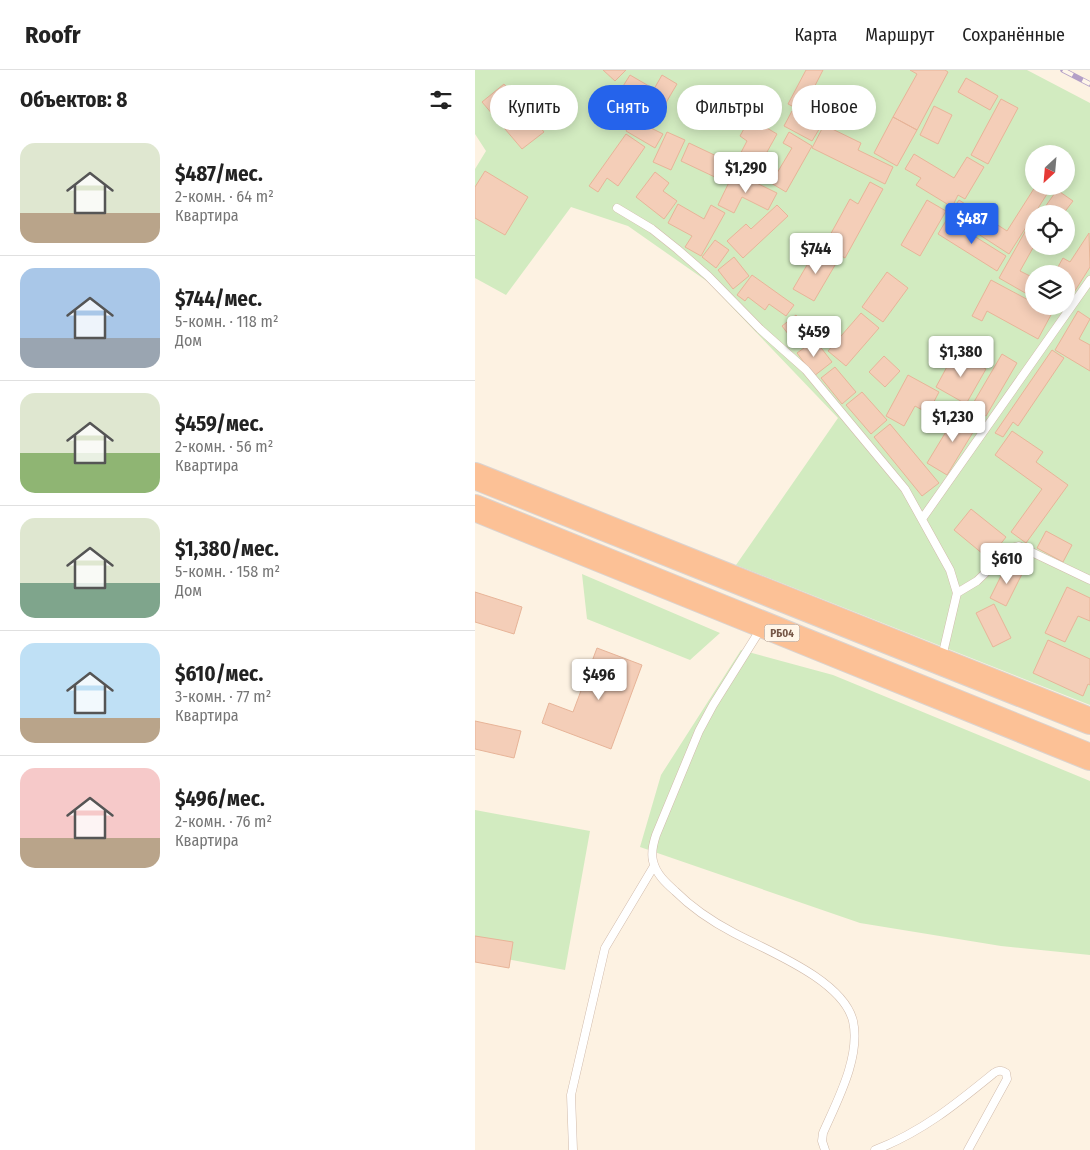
<!DOCTYPE html>
<html lang="ru">
<head>
<meta charset="utf-8">
<style>
	:root { --surface:#fff; --page:#f2f2f2; --text:#222; --muted:#767676; --line:#e0e0e0; --accent:#2563eb }
	body { margin:0; font-family:"Fira Sans Condensed",sans-serif; background:var(--page); color:var(--text); height:100vh; display:flex; flex-direction:column; font-size:19px; white-space:nowrap }
	* { box-sizing:border-box; margin:0 }
	p { font-size:16px; color:var(--muted) }
	.icon { flex:none; width:28px; height:28px; fill:none; stroke:currentColor; stroke-width:2; stroke-linecap:round; stroke-linejoin:round }
	.map { position:relative; flex:1; overflow:hidden }
	.sheet { display:flex; flex-direction:column; background:var(--surface); width:475px }
	.sheet>* { flex:none }
	.banner { position:absolute; left:15px; top:15px; width:475px; height:45px; display:flex; gap:10px }
	.needle { width:32px; rotate:206deg }
	.tools { position:absolute; left:550px; top:75px; display:grid; gap:10px }
	.tools a { display:grid; place-items:center; width:50px; height:50px; border-radius:50%; background:var(--surface); box-shadow:0 2px 12px #0003; font-size:25px }
	.price { position:absolute; translate:-50% -42px; padding:0 11px; border-radius:5px; background:#fff; color:#222; font-size:16px; line-height:32px; filter:drop-shadow(0 1px 2px #0008) }
	.price::after { content:''; position:absolute; left:50%; top:30px; width:15px; height:11px; margin-left:-8px; background:inherit; clip-path:polygon(0 0,100% 0,50% 100%) }
	.price.selected { background:var(--accent); color:#fff }
	ul { padding:0; list-style:none }
	li { display:flex; align-items:center; gap:15px; height:125px; padding:0 20px }
	li+li { border-top:1px solid var(--line) }
	li span { display:grid; place-items:center; flex:none; width:140px; height:100px; border-radius:15px; color:#555 }
	li>.icon { margin-inline-start:auto }
	span .icon { width:60px; height:60px; fill:#fffc; stroke-width:1 }
	li b { font-size:21px }
	h2 { display:flex; justify-content:space-between; align-items:center; height:60px; padding:0 20px; font-size:21px }
	.pill { padding:0 18px; border-radius:22px; background:var(--surface); box-shadow:0 2px 12px #0003; font-size:18px; line-height:45px }
	.pill.selected { background:var(--accent); color:#fff }
	header { display:flex; align-items:center; gap:30px; box-sizing:border-box; height:70px; padding:0 25px; background:var(--surface); border-bottom:1px solid var(--line) }
	header strong { font-size:24px }
	nav { display:flex; gap:28px; margin-inline-start:auto; font-size:18px }
	main { display:flex; flex:1; min-height:0 }
	.map>svg:first-child { display:block }
	.green { fill:#d2ebc0; fill-rule:evenodd }
	.building { fill:#f4ceb8; stroke:#e7b498 }
	.lines { fill:none; stroke-linecap:round; stroke-linejoin:round }
	.service-casing { stroke:#d1bbab; stroke-width:9 }
	.trunk-casing { stroke:#dbd3cf; stroke-width:28 }
	.service { stroke:#fff; stroke-width:8 }
	.trunk { stroke:#fcc196; stroke-width:26 }
	.rail-casing { stroke:#b4a0c7; stroke-width:5.5 }
	.rail { stroke:#fff6e9; stroke-width:4; stroke-dasharray:11; stroke-linecap:butt }
	.labels { text-anchor:middle; dominant-baseline:central; stroke-width:4; stroke-linejoin:round; paint-order:stroke }
	.shield { fill:#fff6e9; stroke:#9f8778; stroke-width:1 }
	.shield-label { font-size:11px; font-weight:bold; fill:#765747 }
</style>
</head>
<body>
<header>
<strong>Roofr</strong>
<nav><a>Карта</a><a>Маршрут</a><a>Сохранённые</a></nav>
</header>
<main>
<section class="sheet">
<h2>Объектов: 8<svg class="icon" aria-label="filters" viewBox="0 0 24 24"><path d="M4 7h16M4 17h16"/><circle cx="9" cy="7" r="2"/><circle cx="15" cy="17" r="2"/></svg></h2>
<ul>
<li><span style="background:linear-gradient(#dfe7d0 70%,#b9a48a 0)"><svg class="icon" aria-label="home" viewBox="0 0 24 24"><path d="M3 11l9-7 9 7M6 9v11h12V9"/></svg></span><div><b>$487/мес.</b><p>2-комн. · 64 m²</p><p>Квартира</p></div></li>
<li><span style="background:linear-gradient(#a9c7e8 70%,#9aa5b1 0)"><svg class="icon" aria-label="home" viewBox="0 0 24 24"><path d="M3 11l9-7 9 7M6 9v11h12V9"/></svg></span><div><b>$744/мес.</b><p>5-комн. · 118 m²</p><p>Дом</p></div></li>
<li><span style="background:linear-gradient(#dfe7d0 60%,#8fb573 0)"><svg class="icon" aria-label="home" viewBox="0 0 24 24"><path d="M3 11l9-7 9 7M6 9v11h12V9"/></svg></span><div><b>$459/мес.</b><p>2-комн. · 56 m²</p><p>Квартира</p></div></li>
<li><span style="background:linear-gradient(#dfe7d0 65%,#7fa58c 0)"><svg class="icon" aria-label="home" viewBox="0 0 24 24"><path d="M3 11l9-7 9 7M6 9v11h12V9"/></svg></span><div><b>$1,380/мес.</b><p>5-комн. · 158 m²</p><p>Дом</p></div></li>
<li><span style="background:linear-gradient(#bfe0f5 75%,#b9a48a 0)"><svg class="icon" aria-label="home" viewBox="0 0 24 24"><path d="M3 11l9-7 9 7M6 9v11h12V9"/></svg></span><div><b>$610/мес.</b><p>3-комн. · 77 m²</p><p>Квартира</p></div></li>
<li><span style="background:linear-gradient(#f6c9c9 70%,#b9a48a 0)"><svg class="icon" aria-label="home" viewBox="0 0 24 24"><path d="M3 11l9-7 9 7M6 9v11h12V9"/></svg></span><div><b>$496/мес.</b><p>2-комн. · 76 m²</p><p>Квартира</p></div></li>
</ul>
</section>
<div class="map">
<svg width="615" height="1080" viewBox="0 0 615 1080">
	<rect width="100%" height="100%" fill="#fdf2e2"/>
	<path class="green" d="M0 0H552L615 33V635L261 495 363 348 233 212 153 156 96 137 31 225 0 208V99L11 81 0 64ZM559 84H591V116H559ZM559 144H591V176H559ZM559 204H591V236H559Z
		M107 504 245 563 215 590 112 549Z
		M266 580 358 605 615 711V885L526 876 385 853 165 777 186 705Z
		M0 740 115 761 90 900 0 883Z"/>
	<path class="building" d="M128 0H151L140 11Z
		M331 0H348L327 41 313 34Z
		M435 0H470L473 2 442 60 418 47 442 4Z
		M155 5 179 19 187 5 202 14 176 58 188 64 180 78 151 61 167 34 145 21Z
		M491 8 523 26 515 40 483 22Z
		M29 14 69 62 47 79 7 32Z
		M373 16 385 23 366 57 353 50Z
		M526 29 543 38 513 94 496 85Z
		M459 36 477 45 463 74 445 65Z
		M317 41 346 56 337 71 309 56Z
		M418 47 442 60 422 96 399 83Z
		M275 48 302 64 277 109 258 98 272 71 265 66Z
		M349 55 386 73 383 80 418 97 410 114 337 78Z
		M192 62 210 70 196 100 178 92Z
		M314 62 337 76 311 122 296 113 317 78 308 73Z
		M151 64 170 77 143 116 132 108 123 122 114 116Z
		M214 73 252 91 244 109 206 91Z
		M439 84 479 108 492 87 509 97 490 129 483 125 477 137 441 115 446 108 430 99Z
		M10 101 53 127 30 165 0 148V117Z
		M180 102 194 113 188 121 202 131 189 149 161 127Z
		M259 102 302 123 293 140 267 127 259 143 243 135Z
		M395 112 408 119 370 188 349 176 375 129 383 134Z
		M560 117 572 124 534 184 474 145 484 130 532 161Z
		M582 120 598 131 588 144H580L570 137Z
		M452 130 471 141 445 186 426 175Z
		M203 134 229 149 236 135 250 143 226 186 210 177 217 166 193 153Z
		M302 135 313 146 268 188 252 171 271 154 276 159Z
		M472 149 531 186 522 201 463 164Z
		M551 160 559 165V176L545 201 559 208V228L524 208Z
		M614 163 615 197 591 235V204H579L588 188 595 192Z
		M240 170 254 180 241 198 227 187Z
		M342 178 363 190 339 231 318 219Z
		M259 187 274 206 258 219 243 200Z
		M412 202 433 218 408 252 387 237Z
		M277 205 319 235 311 246 294 234 290 240 273 227 270 231 262 225Z
		M516 210 559 233V236H564L577 243 563 269 512 241 507 251 497 246Z
		M603 241 615 249 604 269 615 275V301L580 280Z
		M386 243 404 258 371 296 353 281Z
		M321 245 338 267 323 277 307 256Z
		M340 270 357 292 339 306 322 283Z
		M577 280 589 288 543 356 538 352 528 367 520 363Z
		M480 282 511 299 491 334 461 317Z
		M527 284 542 293 511 346 496 337Z
		M409 286 425 301 410 317 394 302Z
		M360 297 381 322 367 334 346 308Z
		M433 305 464 322 453 343 440 336 429 356 411 346Z
		M387 322 412 350 396 364 371 335Z
		M483 342 503 354 472 405 452 393Z
		M415 354 464 413 447 426 399 367Z
		M537 361 568 382 561 392 593 415 551 473 536 462 567 419 520 385Z
		M496 439 531 467 514 489 479 460Z
		M571 461 597 475 588 492 562 478Z
		M532 494 548 502 531 536 515 528Z
		M592 517 615 528V551L603 546 590 572 570 563Z
		M0 522 47 537 39 564 0 552Z
		M519 534 536 568 518 577 501 543Z
		M573 570 615 589V615L613 614 608 626 558 603Z
		M122 578 167 595 136 679 67 653 74 633 98 642Z
		M0 651 46 661 39 688 0 679Z
		M0 866 38 872 34 898 0 892Z"/>
	<g class="lines">
		<defs>
			<path id="service" d="M142 138 177 159 202 179 233 206 285 259 331 300 430 419 475 500 482 523 467 587
				M447 449 615 210
				M482 523 502 511 536 478 544 476 615 510
				M287 557 238 635 224 661 181 765C178 774 176 783 178 791 181 804 191 813 200 821 217 838 238 852 259 863 293 881 368 910 378 951 386 987 362 1031 348 1063L347 1071 350 1080
				M98 1080 96 1025 130 878 179 796
				M400 1080C447 1062 481 1034 519 1003 523 1000 527 1000 531 1003L532 1009 493 1080"/>
			<path id="trunk" d="M0 406 615 651
				M0 438 615 687"/>
		</defs>
		<use href="#service" class="service-casing"/>
		<use href="#trunk" class="trunk-casing"/>
		<use href="#service" class="service"/>
		<use href="#trunk" class="trunk"/>
		<defs>
			<path id="rail" d="M588 0 615 14"/>
		</defs>
		<use href="#rail" class="rail-casing"/>
		<use href="#rail" class="rail"/>
	</g>
	<g class="labels">
		<rect class="shield" x="289.5" y="554.5" width="35" height="17" rx="4"/>
		<g class="shield-label">
			<text x="307" y="563">РБ04</text>
		</g>
	</g>
</svg>
<div class="tools">
<a><svg class="needle" viewBox="-14 -14 28 28"><path d="M0-13l5 13h-10z" fill="#e53935"/><path d="M0 13l5-13h-10z" fill="#767676"/></svg></a>
<a><svg class="icon" aria-label="locate" viewBox="0 0 24 24"><circle cx="12" cy="12" r="6"/><path d="M12 2v4M12 18v4M2 12h4M18 12h4"/></svg></a>
<a><svg class="icon" aria-label="layers" viewBox="0 0 24 24"><path d="M12 4l9 5-9 5-9-5zM3 14l9 5 9-5"/></svg></a>
</div>
<b class="price" style="left:271px;top:124px">$1,290</b>
<b class="price selected" style="left:497px;top:175px">$487</b>
<b class="price" style="left:341px;top:205px">$744</b>
<b class="price" style="left:339px;top:288px">$459</b>
<b class="price" style="left:486px;top:308px">$1,380</b>
<b class="price" style="left:478px;top:373px">$1,230</b>
<b class="price" style="left:532px;top:515px">$610</b>
<b class="price" style="left:124px;top:631px">$496</b>
<div class="banner">
<a class="pill">Купить</a>
<a class="pill selected">Снять</a>
<a class="pill">Фильтры</a>
<a class="pill">Новое</a>
</div>
</div>
</main>
</body>
</html>
